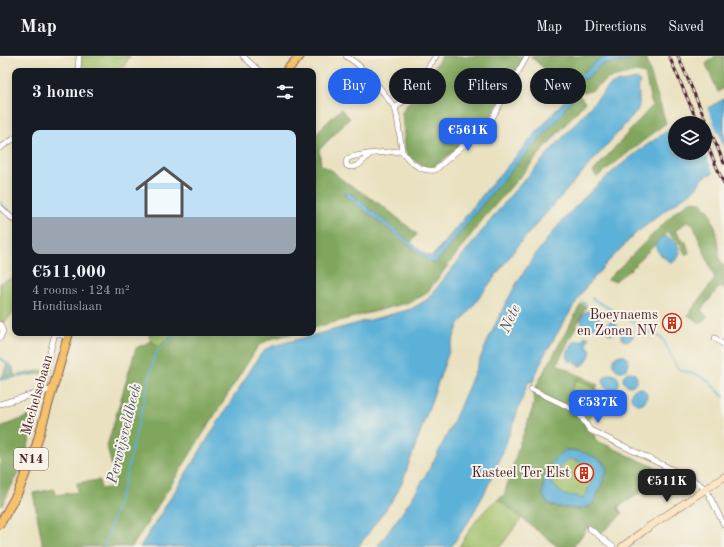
<!DOCTYPE html>
<html lang="en">
<head>
<meta charset="utf-8">
<style>
	:root { --surface:#171b24; --page:#20242c; --text:#f1f3f6; --muted:#9ea1a6; --line:#363941; --accent:#2563eb }
	body { margin:0; font-family:"Old Standard TT",serif; background:var(--page); color:var(--text); height:100vh; display:flex; flex-direction:column; font-size:15px; white-space:nowrap }
	* { box-sizing:border-box; margin:0 }
	p { font-size:13px; color:var(--muted) }
	.icon { flex:none; width:22px; height:22px; fill:none; stroke:currentColor; stroke-width:2; stroke-linecap:round; stroke-linejoin:round }
	.map { position:relative; flex:1; overflow:hidden }
	.drawer { position:absolute; left:12px; top:12px; width:304px; height:268px; display:flex; flex-direction:column; background:var(--surface); border-radius:8px; box-shadow:0 2px 6px #0003 }
	.drawer>* { flex:none }
	.guide { position:absolute; left:328px; top:12px; width:336px; height:36px; display:flex; gap:8px }
	.controls { position:absolute; left:668px; top:60px; display:grid; gap:8px }
	.controls a { display:grid; place-items:center; width:44px; height:44px; border-radius:50%; background:var(--surface); box-shadow:0 2px 6px #0003; font-size:20px }
	.price { position:absolute; translate:-50% -34px; padding:0 9px; border-radius:8px; background:var(--accent); color:#fff; font-size:13px; line-height:26px; filter:drop-shadow(0 1px 2px #0008) }
	.price::after { content:''; position:absolute; left:50%; top:24px; width:12px; height:9px; margin-left:-6px; background:inherit; clip-path:polygon(0 0,100% 0,50% 100%) }
	.price.selected { background:#222; color:#fff }
	ul { padding:0; list-style:none }
	li { display:grid; align-content:center; gap:8px; height:212px; padding:0 20px }
	li span { display:grid; place-items:center; height:124px; border-radius:8px; color:#555 }
	li>.icon { margin-inline-start:auto }
	span .icon { width:72px; height:72px; fill:#fffc; stroke-width:1 }
	li b { font-size:17px }
	h2 { display:flex; justify-content:space-between; align-items:center; height:48px; padding:0 20px; font-size:17px }
	.chip { padding:0 14px; border-radius:18px; background:var(--surface); box-shadow:0 2px 6px #0003; font-size:14px; line-height:36px }
	.chip.selected { background:var(--accent); color:#fff }
	header { display:flex; align-items:center; gap:24px; box-sizing:border-box; height:56px; padding:0 20px; background:var(--surface); border-bottom:1px solid var(--line) }
	header strong { font-size:19px }
	nav { display:flex; gap:22px; margin-inline-start:auto; font-size:14px }
	.map>svg:first-child { display:block }
	.green { fill:#9fbf67; stroke:#746f49 }
	.forest { fill:#7fa65c; stroke:#646244; fill-rule:evenodd }
	.water { fill:#5cb1d8; stroke:#536882; fill-rule:evenodd }
	.pier { fill:#e9e1bf }
	.lines { fill:none; stroke-linecap:round; stroke-linejoin:round }
	.stream { stroke:#5cb1d8; stroke-width:1.5 }
	.street-casing { stroke:#82635f; stroke-width:6 }
	.secondary-casing { stroke:#82635f; stroke-width:8 }
	.primary-casing { stroke:#82635f; stroke-width:10 }
	.street { stroke:#fff; stroke-width:5 }
	.secondary { stroke:#fbe6c4; stroke-width:7 }
	.primary { stroke:#f5c16b; stroke-width:8 }
	.rail-casing { stroke:#4a1f2b; stroke-width:3 }
	.rail { stroke:#f7f3e8; stroke-width:1.5; stroke-dasharray:4.5; stroke-linecap:butt }
	.labels { text-anchor:middle; dominant-baseline:central; stroke-width:4; stroke-linejoin:round; paint-order:stroke }
	.shield { fill:#f7f3e8; stroke:#7e5f64; stroke-width:1 }
	.shield-label { font-size:13px; font-weight:bold; fill:#4a1f2b }
	.poi-label { font-size:14px; fill:#4a1f2b; stroke:#f7f3e8; text-anchor:end }
	.street-label { font-size:14px; fill:#4a1f2b; stroke:#f7f3e8 }
	.water-label { font-size:15px; font-style:italic; fill:#505268; stroke:#f7f3e8 }
</style>
</head>
<body>
<header>
<strong>Map</strong>
<nav><a>Map</a><a>Directions</a><a>Saved</a></nav>
</header>
<div class="map">
<svg width="724" height="491" viewBox="0 0 724 491">
	<rect width="100%" height="100%" fill="#f7f3e8"/>
	<filter id="ink" filterUnits="userSpaceOnUse"><feTurbulence type="fractalNoise" baseFrequency=".025" numOctaves="2"/><feDisplacementMap in="SourceGraphic" scale="8" xChannelSelector="R" yChannelSelector="G"/><feConvolveMatrix kernelMatrix="1 2 1 2 8 2 1 2 1" color-interpolation-filters="sRGB"/></filter>
	<filter id="wash" filterUnits="userSpaceOnUse"><feTurbulence type="fractalNoise" baseFrequency=".012" numOctaves="4" result="noise"/><feDisplacementMap in="SourceGraphic" scale="16" xChannelSelector="R" yChannelSelector="G"/><feGaussianBlur stdDeviation="0.9" result="paint"/><feColorMatrix in="noise" values="0 0 0 0 0 0 0 0 0 0 0 0 0 0 0 0 0 1.4 0 .05"/><feComposite in="paint" operator="in"/></filter>
	<g filter="url(#wash)">
		<rect width="100%" height="100%" fill="#e9e1bf"/>
		<path class="green" d="M80 0H130L121 15H79Z
			M13 222 15 224V256L3 267 0 266V227Z
			M148 277H174L159 291 151 285Z
			M0 302 13 311 14 320 43 314V317L0 324V321L3 320 7 308 0 303Z
			M547 309 602 336 585 371 589 376 595 380V384L669 418 618 451 622 458 590 469 573 491H558L522 462 500 491H459C471 472 483 450 504 440L521 385 533 351 535 342 534 335Z"/>
		<path class="forest" d="M442 0H525L490 62 434 112H428L419 108 407 99 405 92 402 56Z
			M530 0H645L666 67 597 121 593 116 652 50 645 18 637 16 607 23 593 34 584 37 573 30 569 34Z
			M715 0H724V32L718 36 706 8Z
			M574 34 585 46 483 163 426 238 410 246 313 272V80L341 53 350 62 319 94 321 109 333 115 341 123 384 151 417 178 410 188 429 204Z
			M691 145 701 146 710 156 716 174 720 205 724 210V234L720 230 701 254 707 261 700 267 688 259 715 223 693 168 688 165 675 175 686 186 689 197 685 198 681 189 667 176 631 213 615 225 607 224 674 157Z
			M581 248 586 251 557 308 598 329 596 333 577 323 564 350C570 353 577 356 581 362 587 371 584 373 595 380V384L669 418 618 451 622 458 600 478 590 469 573 491H558L498 443 504 440C509 422 515 404 520 386 526 370 536 353 534 335ZM566 394H575L603 406 607 416 594 444 579 454 551 450 543 439Z
			M174 277H293L270 283 258 290 132 491H51L49 488 43 491 33 437 54 433 55 439 78 436 77 427 99 424 101 433 113 431 112 425 115 424 107 390 136 292 151 285 159 291Z
			M38 357 23 406 2 450 0 446V371Z"/>
		<path class="water" d="M611 0H629L632 2 630 5 602 8 588 21 585 23 580 22 579 20C591 11 595 2 611 0Z
			M637 23 640 26C636 35 642 46 637 55L519 188 458 270 402 427 394 442 358 491H140L260 299 266 293 273 290 411 253 428 243 510 140 609 30 615 27Z
			M571 37H573V41L561 59 495 133 436 207H432L344 138 345 136 350 137 426 199 433 201 485 136Z
			M724 43V111L701 123 698 130 694 134 667 153 635 178 606 208 584 233 543 301 533 326H528L503 396 486 434 469 465 451 491H377C400 461 420 432 438 397 467 342 485 281 517 227 555 163 610 112 672 72L675 70V97H705V67H681Z
			M663 180C675 181 689 198 672 206 667 205 665 202 661 199 653 190 654 187 663 180Z
			M581 264a9 9 0 1 1 18 0a9 9 0 1 1-18 0Z
			M605 272a6 6 0 1 1 12 0a6 6 0 1 1-12 0Z
			M621 279a6 6 0 1 1 12 0a6 6 0 1 1-12 0Z
			M585 280 589 282 586 288C594 295 590 299 585 308L580 310 576 308 575 304 572 305H568L566 300C571 290 571 284 582 285Z
			M613 307a8 8 0 1 1 16 0a8 8 0 1 1-16 0Z
			M623 323a7 7 0 1 1 14 0a7 7 0 1 1-14 0Z
			M603 326a8 8 0 1 1 16 0a8 8 0 1 1-16 0Z
			M631 340a8 8 0 1 1 16 0a8 8 0 1 1-16 0Z
			M566 394C578 394 607 401 607 416 603 424 596 444 591 449 584 456 550 452 545 444 542 440 543 436 543 432 544 415 552 403 566 394ZM571 403 595 411 596 413 586 439 583 442 580 443 578 440 564 439 552 428C554 418 561 406 571 403Z"/>
		<path class="pier" d="M707 51 724 91V114L714 118 705 96V67H692L690 61Z"/>
		<g class="lines">
			<path class="stream" d="M0 146 15 160
				M591 242 663 283 677 312C682 315 689 316 695 318 708 322 715 332 724 341
				M582 246 587 249
				M0 302C6 307 13 310 12 318L4 321 7 318V313C8 312 9 311 11 311L8 308
				M0 324 38 316
				M104 491 124 428 154 302 159 293 177 277"/>
		</g>
	</g>
	<g filter="url(#ink)">
		<g class="lines">
			<defs>
				<path id="street" d="M243 0 259 15
					M346 0 356 7 373 23 395 52 397 60 402 95
					M78 15 79 0
					M395 52C410 42 425 15 436 0
					M0 92 15 82
					M370 98C363 105 357 114 347 110L346 107 347 103C357 97 389 96 402 95 409 106 421 116 435 114L490 66 527 0
					M0 151 15 165
					M0 268 3 275 0 282
					M55 277 67 281
					M715 282 724 289
					M44 330 48 304 55 277
					M531 333 577 355 590 374 692 423 706 433 724 469
					M0 348 45 335 51 334
					M589 472 613 491"/>
				<path id="secondary" d="M622 491 650 470 724 421"/>
				<path id="primary" d="M286 15 300 0
					M0 468 18 436 34 397 69 277"/>
			</defs>
			<use href="#street" class="street-casing"/>
			<use href="#secondary" class="secondary-casing"/>
			<use href="#primary" class="primary-casing"/>
			<use href="#street" class="street"/>
			<use href="#secondary" class="secondary"/>
			<use href="#primary" class="primary"/>
			<defs>
				<path id="rail" d="M669 0 698 67
					M678 0 724 107
					M705 84 724 128"/>
			</defs>
			<use href="#rail" class="rail-casing"/>
			<use href="#rail" class="rail"/>
		</g>
	</g>
	<defs>
		<symbol id="building-ring" viewBox="-11 -11 22 22"><circle r="9.5" fill="#f7f3e8" stroke="#c8321e" stroke-width="1.5"/><path d="M-4-6H4V6H1V3H-1V6H-4ZM-2.5-4.3h1.7v1.8h-1.7ZM.8-4.3h1.7v1.8H.8ZM-2.5-1h1.7V.8h-1.7ZM.8-1h1.7V.8H.8Z" fill="#c8321e"/></symbol>
	</defs>
	<g fill-rule="evenodd">
		<use href="#building-ring" x="661" y="256" width="22" height="22"/>
		<use href="#building-ring" x="573" y="406" width="22" height="22"/>
	</g>
	<g class="labels">
		<rect class="shield" x="14" y="392" width="34" height="22" rx="3"/>
		<g class="shield-label">
			<text x="31" y="403">N14</text>
		</g>
		<g class="poi-label">
			<text x="658" y="259">Boeynaems<tspan x="658" dy="16">en Zonen NV</tspan></text>
			<text x="570" y="417">Kasteel Ter Elst</text>
		</g>
		<g class="street-label">
			<text transform="translate(37 339) rotate(-74)">Mechelsebaan</text>
		</g>
		<g class="water-label">
			<text transform="translate(511 263) rotate(-65)">Nete</text>
			<text transform="translate(125 378) rotate(-76)">Perwijsveldbeek</text>
		</g>
	</g>
</svg>
<div class="controls">
<a><svg class="icon" aria-label="layers" viewBox="0 0 24 24"><path d="M12 4l9 5-9 5-9-5zM3 14l9 5 9-5"/></svg></a>
</div>
<b class="price" style="left:468px;top:96px">€561K</b>
<b class="price" style="left:598px;top:368px">€537K</b>
<b class="price selected" style="left:667px;top:447px">€511K</b>
<div class="guide">
<a class="chip selected">Buy</a>
<a class="chip">Rent</a>
<a class="chip">Filters</a>
<a class="chip">New</a>
</div>
<section class="drawer">
<h2>3 homes<svg class="icon" aria-label="filters" viewBox="0 0 24 24"><path d="M4 7h16M4 17h16"/><circle cx="9" cy="7" r="2"/><circle cx="15" cy="17" r="2"/></svg></h2>
<ul>
<li><span style="background:linear-gradient(#bfe0f5 70%,#9aa5b1 0)"><svg class="icon" aria-label="home" viewBox="0 0 24 24"><path d="M3 11l9-7 9 7M6 9v11h12V9"/></svg></span><div><b>€511,000</b><p>4 rooms · 124 m²</p><p>Hondiuslaan</p></div></li>
</ul>
</section>
</div>
</body>
</html>
